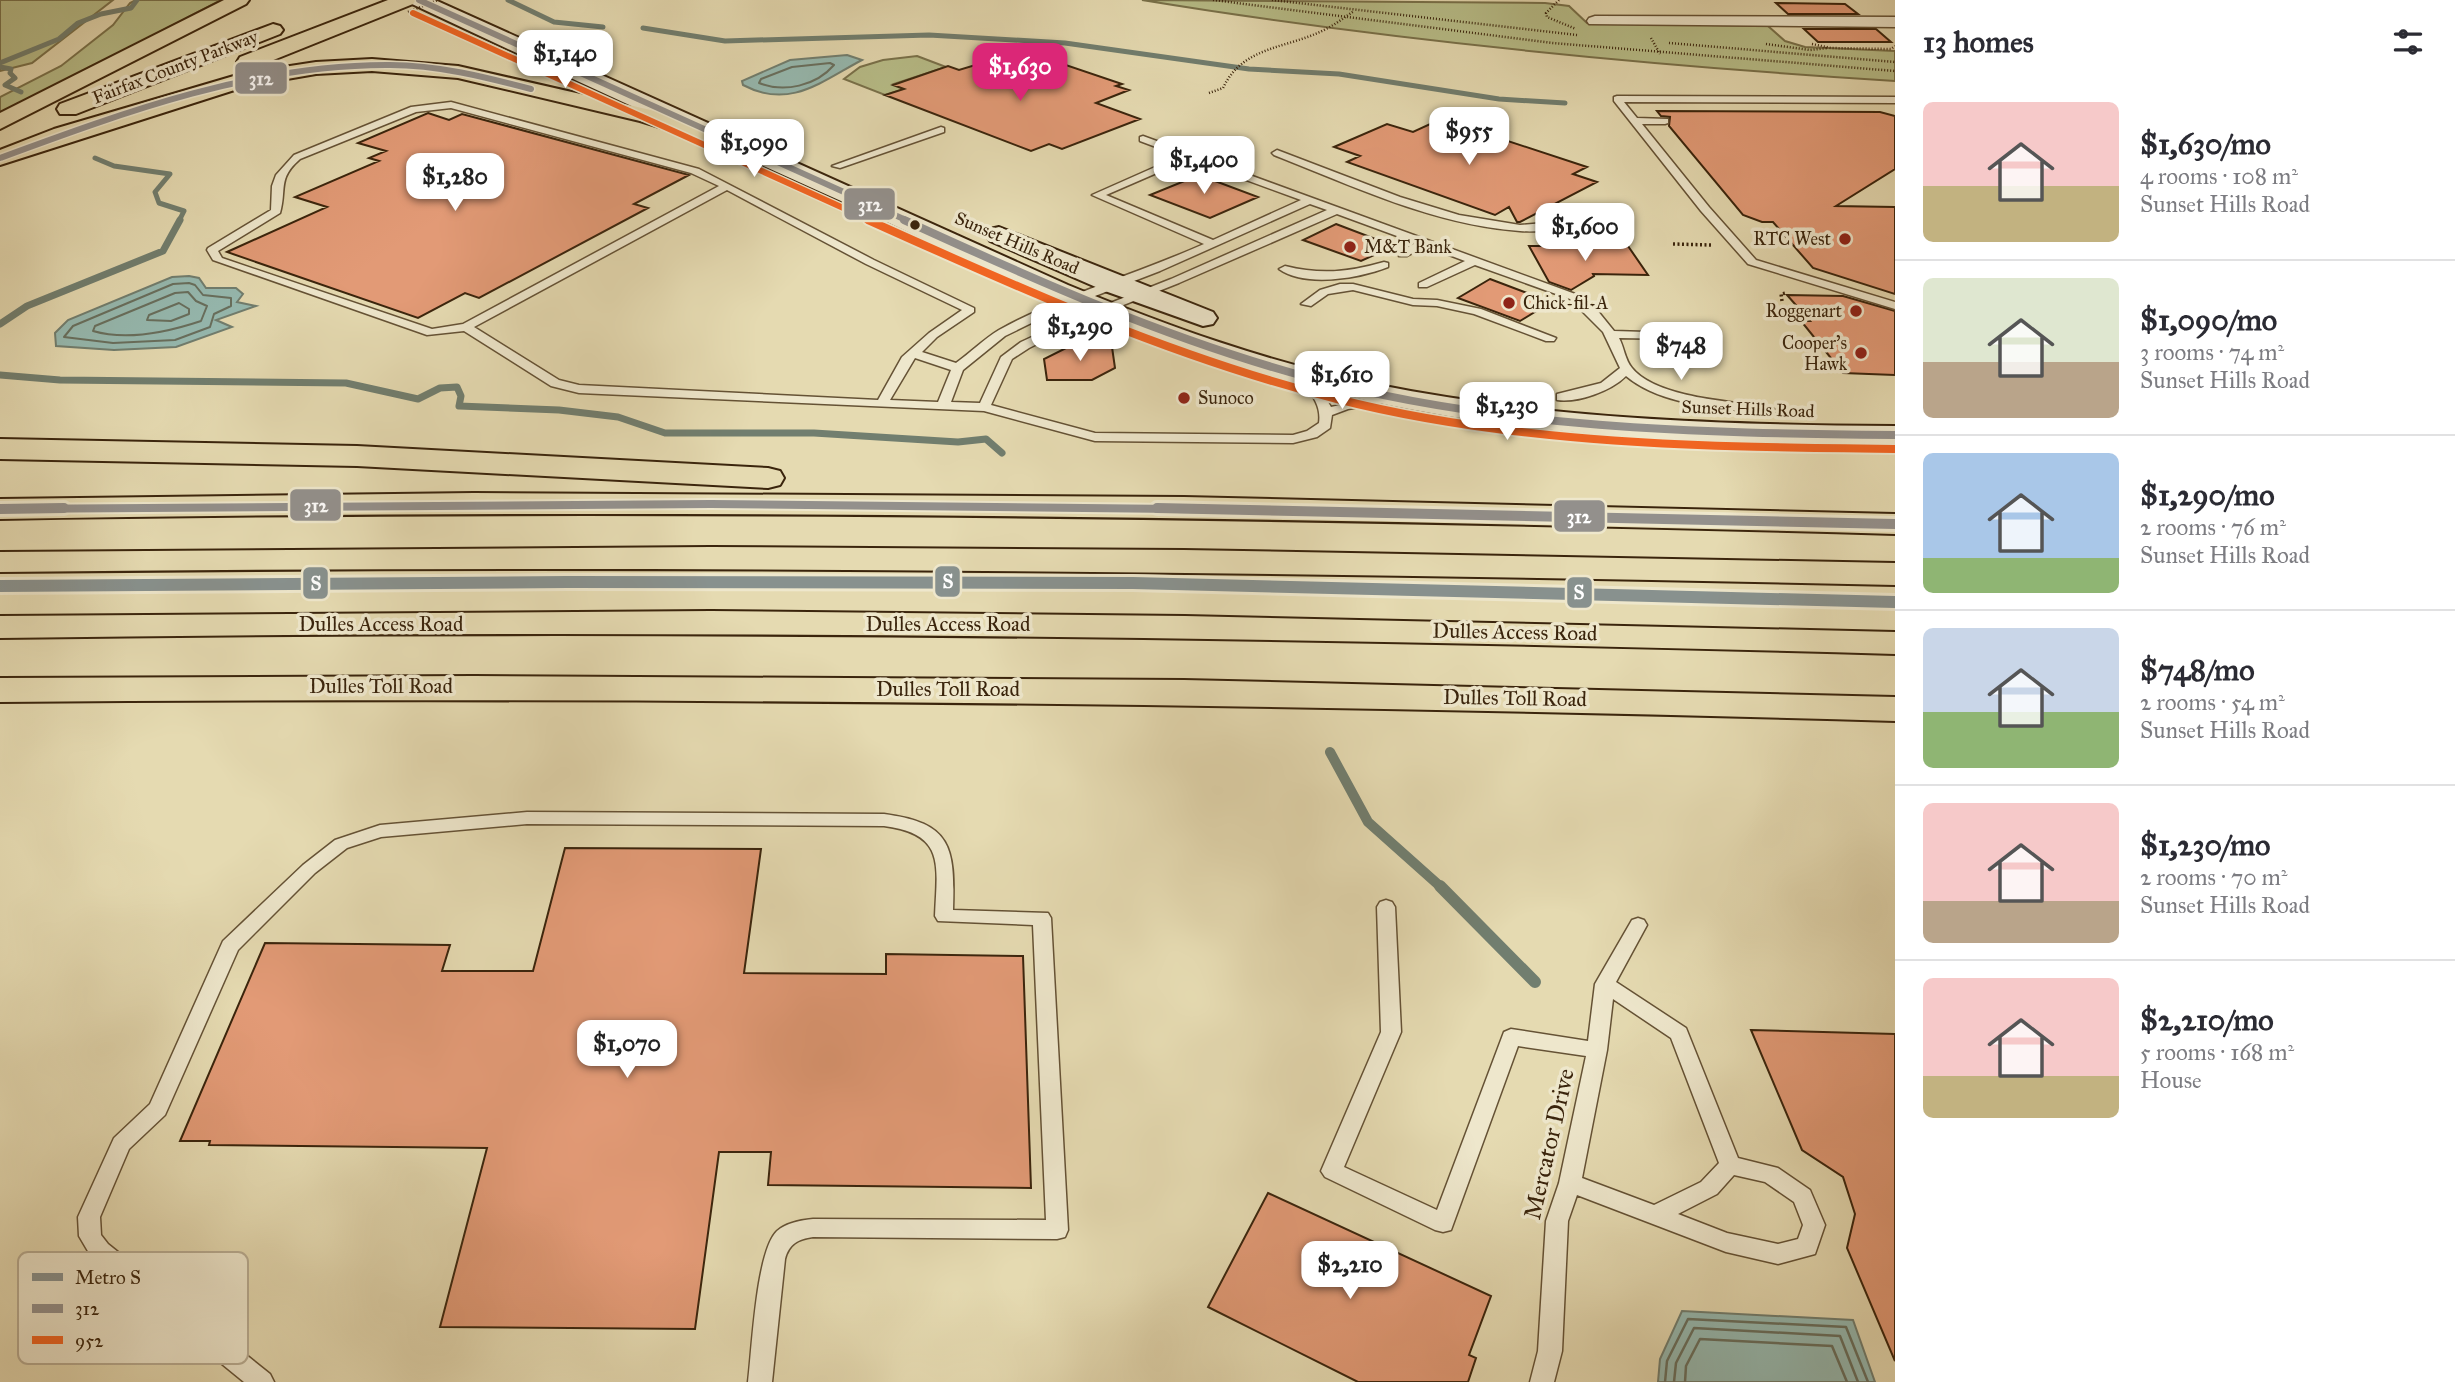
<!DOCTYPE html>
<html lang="en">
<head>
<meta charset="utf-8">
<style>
	:root { --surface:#fff; --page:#f2f2f3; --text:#2b2b33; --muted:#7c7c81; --line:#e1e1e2; --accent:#db2777 }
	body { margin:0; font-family:"IM FELL Great Primer",serif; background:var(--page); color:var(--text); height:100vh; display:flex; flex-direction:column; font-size:26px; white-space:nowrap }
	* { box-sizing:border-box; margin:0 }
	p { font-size:23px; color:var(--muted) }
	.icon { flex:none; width:38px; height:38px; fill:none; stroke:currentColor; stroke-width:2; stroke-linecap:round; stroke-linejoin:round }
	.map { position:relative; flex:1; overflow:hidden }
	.side { display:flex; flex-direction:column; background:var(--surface); width:560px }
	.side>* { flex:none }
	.price { position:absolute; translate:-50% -60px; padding:0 16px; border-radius:14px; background:#fff; color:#222; font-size:23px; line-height:46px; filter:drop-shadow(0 2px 4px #0008) }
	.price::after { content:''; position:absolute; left:50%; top:42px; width:21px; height:16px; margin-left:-10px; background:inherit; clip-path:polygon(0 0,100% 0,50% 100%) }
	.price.selected { background:var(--accent); color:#fff }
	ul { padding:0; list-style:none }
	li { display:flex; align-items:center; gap:21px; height:175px; padding:0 28px }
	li+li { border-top:2px solid var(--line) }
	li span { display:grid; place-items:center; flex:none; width:196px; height:140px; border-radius:10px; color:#555 }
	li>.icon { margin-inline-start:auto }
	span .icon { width:84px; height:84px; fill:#fffc; stroke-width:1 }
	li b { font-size:30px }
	h2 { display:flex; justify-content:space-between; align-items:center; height:84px; padding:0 28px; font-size:30px }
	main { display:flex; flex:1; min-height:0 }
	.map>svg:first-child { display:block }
	.green { fill:#b8be89; stroke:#79714a; stroke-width:2 }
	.water { fill:#96bab1; stroke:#717e6f; stroke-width:2 }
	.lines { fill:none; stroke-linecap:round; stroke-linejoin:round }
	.shore-far1 { stroke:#686f5e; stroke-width:2 }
	.shore { stroke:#686f5e; stroke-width:2.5 }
	.stream-far3 { stroke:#717e6f; stroke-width:5 }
	.stream-far2 { stroke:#717e6f; stroke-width:7 }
	.stream-far1 { stroke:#717e6f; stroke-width:10 }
	.stream { stroke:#717e6f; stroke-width:12 }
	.building { fill:#e29a76; stroke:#3a240c; stroke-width:2 }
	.lane-casing { stroke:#655235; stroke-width:3 }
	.street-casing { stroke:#655235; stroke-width:3 }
	.secondary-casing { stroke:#3a240c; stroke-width:4 }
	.highway-casing { stroke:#3a240c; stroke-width:4 }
	.path-far1 { stroke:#3a240c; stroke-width:2.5; stroke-dasharray:1 2; stroke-linecap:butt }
	.path { stroke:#3a240c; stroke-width:3.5; stroke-dasharray:2 2.5; stroke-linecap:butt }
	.lane { fill:#eee7cc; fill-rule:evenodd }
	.street { fill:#eee7cc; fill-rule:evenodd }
	.secondary { fill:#eee7cc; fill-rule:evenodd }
	.highway { fill:#e5dab1; fill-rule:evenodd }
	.path-bridge { stroke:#3a240c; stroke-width:2.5; stroke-dasharray:1 2; stroke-linecap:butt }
	.bus-1-far2-casing { stroke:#eee7cc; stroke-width:9 }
	.bus-1-far1-casing { stroke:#eee7cc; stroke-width:12 }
	.bus-1-casing { stroke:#eee7cc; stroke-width:16 }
	.bus-2-far1-casing { stroke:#eee7cc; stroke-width:9 }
	.bus-2-casing { stroke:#eee7cc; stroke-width:12 }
	.bus-1-far2 { stroke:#93908c; stroke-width:6 }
	.bus-1-far1 { stroke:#93908c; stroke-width:8 }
	.bus-1 { stroke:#93908c; stroke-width:10 }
	.bus-2-far1 { stroke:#f26522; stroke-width:6 }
	.bus-2 { stroke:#f26522; stroke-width:8 }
	.metro-1-casing { stroke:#eee7cc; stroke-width:18 }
	.metro-1 { stroke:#88918e; stroke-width:12 }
	.bus-dot { fill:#3a240c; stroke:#eee7cc; stroke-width:2.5 }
	.poi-dot { fill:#8f2418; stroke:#eee7cc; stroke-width:2.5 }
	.labels { text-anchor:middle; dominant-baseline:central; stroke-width:7; stroke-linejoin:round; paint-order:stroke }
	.far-street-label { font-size:18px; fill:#3a240c; stroke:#eee7cc }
	.far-poi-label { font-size:18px; fill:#3a240c; stroke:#eee7cc; text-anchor:end }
	.street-label { font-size:21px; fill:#3a240c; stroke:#eee7cc }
	.near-street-label { font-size:24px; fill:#3a240c; stroke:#eee7cc }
	.key { fill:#eee7cc; stroke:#b8ac92; stroke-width:2 }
	.key-label { font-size:19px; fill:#3a240c }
	.line-badge { stroke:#eee7cc; stroke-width:2.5 }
	.badge-label { font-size:19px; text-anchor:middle; font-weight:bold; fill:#fff }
</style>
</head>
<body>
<main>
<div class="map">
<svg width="1895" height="1382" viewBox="0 0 1895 1382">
	<rect width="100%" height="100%" fill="#e5dab1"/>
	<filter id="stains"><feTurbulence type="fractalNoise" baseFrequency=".00286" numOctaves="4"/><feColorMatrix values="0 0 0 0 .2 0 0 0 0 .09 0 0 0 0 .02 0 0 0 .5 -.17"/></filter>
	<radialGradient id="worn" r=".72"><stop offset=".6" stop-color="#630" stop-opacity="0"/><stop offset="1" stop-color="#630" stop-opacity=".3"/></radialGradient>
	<path class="green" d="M0 0H113L32 63 0 71Z
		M136 0H221L0 115V97L61 66 113 25 130 3Z
		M1142 0 1545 3 1569 6 1587 23 1768 26 1785 41 1805 47 1895 51V81C1643 65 1391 41 1142 0Z
		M917 56 946 67 894 84 904 89 885 95 844 79 860 67 883 60Z"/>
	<path class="water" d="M847 55 862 60C822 81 790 110 743 85L742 81 790 60Z
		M189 276 199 278 206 288H236L243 294 237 302 256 306 216 320 232 327 176 347 114 350 56 346 55 333 68 320 172 277Z
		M1682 1311 1853 1320 1875 1382H1658L1660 1359Z"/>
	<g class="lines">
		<path class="shore-far1" d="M830 63 834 65C816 86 784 93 759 83L761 79 792 67Z
			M189 283 195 285 203 295 231 298V306L214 314 210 327 175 340 113 343 64 337 73 326 173 284Z
			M188 292 196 301 207 306 201 321C168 332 127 341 93 331L95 326 175 293Z
			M179 303 189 309V314L171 321 147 320 149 315Z"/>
		<path class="shore" d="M1665 1382 1667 1361 1688 1319 1846 1327 1868 1382
			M1674 1382 1676 1363 1694 1328 1840 1336 1858 1382
			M1685 1382 1686 1366 1700 1339 1832 1346 1847 1382"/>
		<path class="stream-far3" d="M508 0 554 22 603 27
			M643 28 725 41 929 35 1065 43 1249 69 1339 74 1499 99 1565 103
			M0 63 59 39 78 23 101 14 131 8 137 0
			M0 67 11 69 10 73 15 78 5 85 21 92
			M95 158 114 166 170 174 155 192 159 203 184 211 179 221"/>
		<path class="stream-far2" d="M0 324 27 306 163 251 180 220
			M0 375 60 380 346 383 418 399 440 388 457 387 461 396 459 406 559 410 618 417 665 433H814L958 442 986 439 1002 453"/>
		<path class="stream-far1" d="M1330 752 1368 822 1442 888"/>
		<path class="stream" d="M1440 886 1535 982"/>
	</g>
	<path class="building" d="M1776 3 1845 4 1858 14H1788Z
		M1804 29H1876L1891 42H1818Z
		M1043 61 1054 65 1060 63 1122 84 1116 86 1129 90 1096 103 1140 119 1062 149 1049 144 1031 151 885 95 904 89 893 85 948 66 959 70 982 63 1010 73Z
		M1657 111 1880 112 1895 116V169L1836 206 1895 207V294L1813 268 1773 222H1762L1743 215 1669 126 1670 117 1661 116Z
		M428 113 449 120 462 114 689 175 634 204 648 208 479 298 465 293 418 318 227 252 327 207 295 197 379 161 369 158 386 151 358 143Z
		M1441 119 1587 167 1573 174 1597 182 1520 222H1517L1509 207 1495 215 1347 162 1360 156 1334 147 1387 124 1413 132Z
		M1199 175 1258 197 1210 218 1150 195Z
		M1336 224 1394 246 1361 261 1303 240Z
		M1529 246H1628L1648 275 1593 274 1594 276 1571 290 1549 282Z
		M1490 279 1551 302 1520 321 1458 298Z
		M1787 295 1843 296 1895 311V375L1843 373 1801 321H1810Z
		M1070 346 1112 347 1115 368 1092 380H1047L1044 359Z
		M565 848 761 849 744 973 886 974V954L1023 956 1031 1188 768 1185 771 1152H719L695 1329 440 1327 487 1148 209 1145 210 1141H180L265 943 450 945 442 971H533Z
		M1751 1030 1895 1034V1361L1847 1248 1855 1214 1843 1177 1802 1150Z
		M1268 1193 1491 1296 1469 1355 1476 1358 1468 1382H1358L1208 1307Z"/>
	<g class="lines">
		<defs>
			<path id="lane" d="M1617 96 1895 97V103L1624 102 1637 118 1668 119V123L1665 124H1642L1709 207 1756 260 1895 302V309L1748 264 1701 211 1614 101V97Z
				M451 102 699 169 874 260 974 308V312L937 337 922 352 956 363C970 353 984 339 999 330 1064 294 1137 274 1204 244L1092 195 1180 156 1140 141V137L1143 136 1578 295 1597 310 1614 331 1679 333V337L1675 339 1619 338C1624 347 1625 360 1632 368 1656 398 1734 402 1771 407L1777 411 1771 415C1725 408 1663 407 1626 376 1611 391 1578 403 1557 400V394L1601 383 1620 368 1603 332 1570 299 1475 265 1427 287H1419V283L1465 261 1425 246 1407 256H1399V252L1416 243 1337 214 1179 283 1083 321 1029 348 1012 359 991 405 1095 433 1293 435 1307 431 1319 423C1322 402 1308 391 1296 375L1298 372H1306L1321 390 1331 407 1389 394 1395 398 1393 401 1348 409 1332 415 1330 428 1317 437 1293 443 1095 441 984 411 579 393 551 386 464 331 427 335 213 260 207 250 208 248 271 210 272 186 276 175 294 155 411 107ZM451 108 691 173 719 186 463 324 432 329 222 258 218 251 280 213C287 189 277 179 300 159L416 112ZM1189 159 1301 200 1213 240 1106 195ZM727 190 866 264 962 310 929 333 902 357 878 400 579 385 559 380 474 327ZM1310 204 1327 210 1171 279 1075 317 1021 342 1001 357 980 403 951 402 963 370 1005 336 1056 311 1160 271ZM915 358 951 370 938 402 890 400Z
				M941 127 944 128V132L840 168 832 166Z
				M1277 150 1400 197 1459 215 1520 225 1579 220 1584 223 1579 226C1560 228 1540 233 1520 231 1434 225 1353 186 1274 155L1272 153Z
				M1384 262 1388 263V267C1360 278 1306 288 1279 269L1285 266C1321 275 1349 272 1384 262Z
				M1340 284H1353L1413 299 1437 300 1481 309 1556 338 1554 341H1546L1474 314 1437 306 1413 305 1353 290 1328 294 1311 306 1301 304 1320 290Z
				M527 812 884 814C952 823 955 847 953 910L1048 913 1051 918 1068 1230 1065 1237 1057 1239 813 1237C798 1239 789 1244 785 1259L772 1382H748C752 1351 756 1251 777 1231 786 1223 801 1220 813 1219L1046 1220 1033 925 938 921 935 916C937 865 946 834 884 826L527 824 381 837 347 848 315 873 238 950 165 1115 129 1149 100 1217 101 1235 108 1244 270 1374 274 1382H244L92 1258 79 1236 78 1217 114 1138 150 1104 223 941 303 865 335 840 380 825Z
				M1386 900 1392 902 1395 907 1401 1032 1344 1167 1437 1210 1504 1032 1511 1029 1588 1041 1595 984 1632 920 1638 918 1644 920 1647 925 1616 982 1686 1028 1738 1158 1778 1168 1810 1190 1825 1225 1815 1254 1778 1264 1726 1252 1577 1195 1568 1221 1562 1351 1554 1382H1530L1538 1351 1546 1221 1559 1183 1586 1056 1518 1046 1451 1230 1443 1232 1435 1230 1325 1177 1321 1171 1381 1032 1377 907 1380 902ZM1613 999 1671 1038 1719 1163 1701 1182 1654 1205 1582 1178 1607 1050ZM1734 1175 1765 1182 1794 1202 1803 1225 1798 1239 1778 1244 1727 1233 1678 1214 1717 1194Z"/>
			<path id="street" d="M1595 16 1895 17V27L1589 24 1587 21 1589 18Z"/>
			<path id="secondary" d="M409 0H435L1068 285C1167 326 1269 363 1374 384 1546 419 1720 425 1895 426V444C1719 444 1543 439 1370 401 1270 380 1173 348 1078 309 1008 280 939 246 870 214 717 145 564 76 412 4Z
				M999 227 1213 312 1217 318 1213 324 1203 326 1105 291 990 241 986 235 990 229Z"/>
			<path id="highway" d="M224 0H249L246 4 0 129V113Z
				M388 0H416L413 4 256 67H240L237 62 240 57Z
				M273 24 280 26 283 30 280 34 76 114H60L57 109 60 104Z
				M372 59 458 66 655 111 725 133 729 138 725 143 717 145 640 121 458 78 372 71 316 74 247 86 0 165V150L54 129 244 73 316 62Z
				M0 439 357 446 768 468 780 471 784 478 780 485 768 488 357 466 0 459Z
				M474 493 1184 497 1895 514V534C1263 516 632 508 0 519V499Z
				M711 547 1184 550 1895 563V585C1263 571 632 565 0 572V552Z
				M711 611 1185 616 1895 632V654C1263 636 632 629 0 638V616Z
				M474 676 1184 680 1895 697V721C1263 703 632 697 0 702V678Z"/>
		</defs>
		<use href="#lane" class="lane-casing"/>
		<use href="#street" class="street-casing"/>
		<use href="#secondary" class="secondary-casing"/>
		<use href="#highway" class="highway-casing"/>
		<path class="path-far1" d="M1213 0 1553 43 1895 71
			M1272 0 1577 35
			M1559 0 1546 13 1547 17 1576 29
			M1651 38 1660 54
			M1669 43 1895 62
			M1766 44 1810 50 1828 48
			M1812 44 1831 48 1891 49 1895 46
			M1209 93 1223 88C1243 45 1288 49 1326 29 1336 24 1345 17 1354 11"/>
		<path class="path" d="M1673 244 1711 245
			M1782 301 1781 294 1786 293"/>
		<use href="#lane" class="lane"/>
		<use href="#street" class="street"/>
		<use href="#secondary" class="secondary"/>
		<use href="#highway" class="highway"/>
		<path class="path-bridge" d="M408 12 438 0"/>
		<defs>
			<path id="bus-1-far2" d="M419 0 908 221
				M0 158C125 112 255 64 390 65 438 65 485 77 531 89"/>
			<path id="bus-1-far1" d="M904 220C1035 280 1167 339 1307 377 1498 429 1699 433 1895 435
				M0 509 711 504 1267 510"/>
			<path id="bus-1" d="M1157 508 1895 524
				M0 509 64 508"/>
			<path id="bus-2-far1" d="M413 13 872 221"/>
			<path id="bus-2" d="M868 220C1021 289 1174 358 1337 399 1518 445 1709 447 1895 449"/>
		</defs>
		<use href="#bus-1-far2" class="bus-1-far2-casing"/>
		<use href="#bus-1-far1" class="bus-1-far1-casing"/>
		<use href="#bus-1" class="bus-1-casing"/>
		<use href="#bus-2-far1" class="bus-2-far1-casing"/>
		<use href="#bus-2" class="bus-2-casing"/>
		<use href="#bus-1-far2" class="bus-1-far2"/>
		<use href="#bus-1-far1" class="bus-1-far1"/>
		<use href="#bus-1" class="bus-1"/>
		<use href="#bus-2-far1" class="bus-2-far1"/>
		<use href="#bus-2" class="bus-2"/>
		<defs>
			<path id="metro-1" d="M0 586 567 582 1133 583 1895 602"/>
		</defs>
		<use href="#metro-1" class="metro-1-casing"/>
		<use href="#metro-1" class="metro-1"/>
	</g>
	<circle class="bus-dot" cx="915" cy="225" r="6"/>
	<g class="poi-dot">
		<circle cx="1845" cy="239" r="7"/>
		<circle cx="1350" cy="247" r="7"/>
		<circle cx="1509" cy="303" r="7"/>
		<circle cx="1856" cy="311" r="7"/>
		<circle cx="1861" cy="353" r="7"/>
		<circle cx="1184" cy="398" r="7"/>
	</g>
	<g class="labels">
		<g class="far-street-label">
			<text transform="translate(175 67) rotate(-21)">Fairfax County Parkway</text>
			<text transform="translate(1017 243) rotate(23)">Sunset Hills Road</text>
			<text transform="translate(1748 409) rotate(2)">Sunset Hills Road</text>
		</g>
		<g class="far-poi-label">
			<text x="1831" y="239">RTC West</text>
			<text x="1364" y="247" text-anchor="start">M&amp;T Bank</text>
			<text x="1523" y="303" text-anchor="start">Chick-fil-A</text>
			<text x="1842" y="311">Roggenart</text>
			<text x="1847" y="343">Cooper's<tspan x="1847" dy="21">Hawk</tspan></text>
			<text x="1198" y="398" text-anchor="start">Sunoco</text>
		</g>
		<g class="street-label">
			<text x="381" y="624">Dulles Access Road</text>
			<text x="948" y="624">Dulles Access Road</text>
			<text transform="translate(1515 632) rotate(1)">Dulles Access Road</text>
			<text x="381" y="686">Dulles Toll Road</text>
			<text x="948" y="689">Dulles Toll Road</text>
			<text transform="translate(1515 698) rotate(1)">Dulles Toll Road</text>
		</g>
		<g class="near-street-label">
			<text transform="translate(1549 1144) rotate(-77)">Mercator Drive</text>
		</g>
	</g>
	<rect x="18" y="1252" width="230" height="112" rx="10" class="key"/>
	<rect x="32" y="1273" width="31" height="8" fill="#88918e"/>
	<rect x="32" y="1304" width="31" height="9" fill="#93908c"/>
	<rect x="32" y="1336" width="31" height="8" fill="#f26522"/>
	<g class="key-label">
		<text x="75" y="1284">Metro S</text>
		<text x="75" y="1315">312</text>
		<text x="75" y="1347">952</text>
	</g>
	<g class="line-badge">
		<rect x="234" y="61" width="54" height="34" rx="7" fill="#93908c"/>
		<rect x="843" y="187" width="53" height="34" rx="7" fill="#93908c"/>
		<rect x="289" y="488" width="53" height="34" rx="7" fill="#93908c"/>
		<rect x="1553" y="499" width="53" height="34" rx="7" fill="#93908c"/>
		<rect x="934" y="565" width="27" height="33" rx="7" fill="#88918e"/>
		<rect x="302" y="566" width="27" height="34" rx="7" fill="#88918e"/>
		<rect x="1566" y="576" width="27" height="33" rx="7" fill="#88918e"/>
	</g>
	<g class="badge-label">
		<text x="261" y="85">312</text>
		<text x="870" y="211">312</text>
		<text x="316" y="512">312</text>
		<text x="1579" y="523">312</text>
		<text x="948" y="588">S</text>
		<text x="316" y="590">S</text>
		<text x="1579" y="599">S</text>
	</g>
	<rect width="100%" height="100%" filter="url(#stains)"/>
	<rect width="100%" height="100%" fill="url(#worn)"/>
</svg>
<b class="price" style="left:565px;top:90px">$1,140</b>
<b class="price selected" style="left:1020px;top:103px">$1,630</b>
<b class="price" style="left:1469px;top:167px">$955</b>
<b class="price" style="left:754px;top:179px">$1,090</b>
<b class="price" style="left:1204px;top:196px">$1,400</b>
<b class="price" style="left:455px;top:213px">$1,280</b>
<b class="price" style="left:1585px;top:263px">$1,600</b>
<b class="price" style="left:1080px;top:363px">$1,290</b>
<b class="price" style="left:1681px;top:382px">$748</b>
<b class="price" style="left:1342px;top:411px">$1,610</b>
<b class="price" style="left:1507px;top:442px">$1,230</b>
<b class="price" style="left:627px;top:1080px">$1,070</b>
<b class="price" style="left:1350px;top:1301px">$2,210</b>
</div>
<section class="side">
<h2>13 homes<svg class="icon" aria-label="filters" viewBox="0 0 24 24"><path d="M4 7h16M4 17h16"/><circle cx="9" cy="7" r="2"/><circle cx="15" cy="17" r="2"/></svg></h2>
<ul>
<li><span style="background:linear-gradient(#f6c9c9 60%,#c2b280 0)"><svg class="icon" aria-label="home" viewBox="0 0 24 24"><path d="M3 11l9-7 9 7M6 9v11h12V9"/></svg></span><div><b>$1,630/mo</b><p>4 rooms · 108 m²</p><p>Sunset Hills Road</p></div></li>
<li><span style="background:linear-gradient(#dfe7d0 60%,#b9a48a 0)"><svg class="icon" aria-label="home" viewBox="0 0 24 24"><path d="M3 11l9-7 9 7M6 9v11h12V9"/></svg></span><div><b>$1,090/mo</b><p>3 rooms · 74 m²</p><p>Sunset Hills Road</p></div></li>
<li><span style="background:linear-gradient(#a9c7e8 75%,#8fb573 0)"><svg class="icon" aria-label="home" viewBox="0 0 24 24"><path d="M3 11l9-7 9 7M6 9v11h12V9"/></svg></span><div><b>$1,290/mo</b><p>2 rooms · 76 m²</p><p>Sunset Hills Road</p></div></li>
<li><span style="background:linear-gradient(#c9d6e8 60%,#8fb573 0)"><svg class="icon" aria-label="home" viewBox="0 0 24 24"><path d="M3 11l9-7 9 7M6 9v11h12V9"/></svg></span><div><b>$748/mo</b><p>2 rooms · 54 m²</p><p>Sunset Hills Road</p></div></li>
<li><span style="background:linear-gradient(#f6c9c9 70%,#b9a48a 0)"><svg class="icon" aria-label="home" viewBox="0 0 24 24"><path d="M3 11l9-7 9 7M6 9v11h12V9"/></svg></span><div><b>$1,230/mo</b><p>2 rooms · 70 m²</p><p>Sunset Hills Road</p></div></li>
<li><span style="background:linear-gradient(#f6c9c9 70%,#c2b280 0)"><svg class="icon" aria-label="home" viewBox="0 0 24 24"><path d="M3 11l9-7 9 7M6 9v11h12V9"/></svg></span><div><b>$2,210/mo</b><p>5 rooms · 168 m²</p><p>House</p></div></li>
</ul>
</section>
</main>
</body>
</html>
